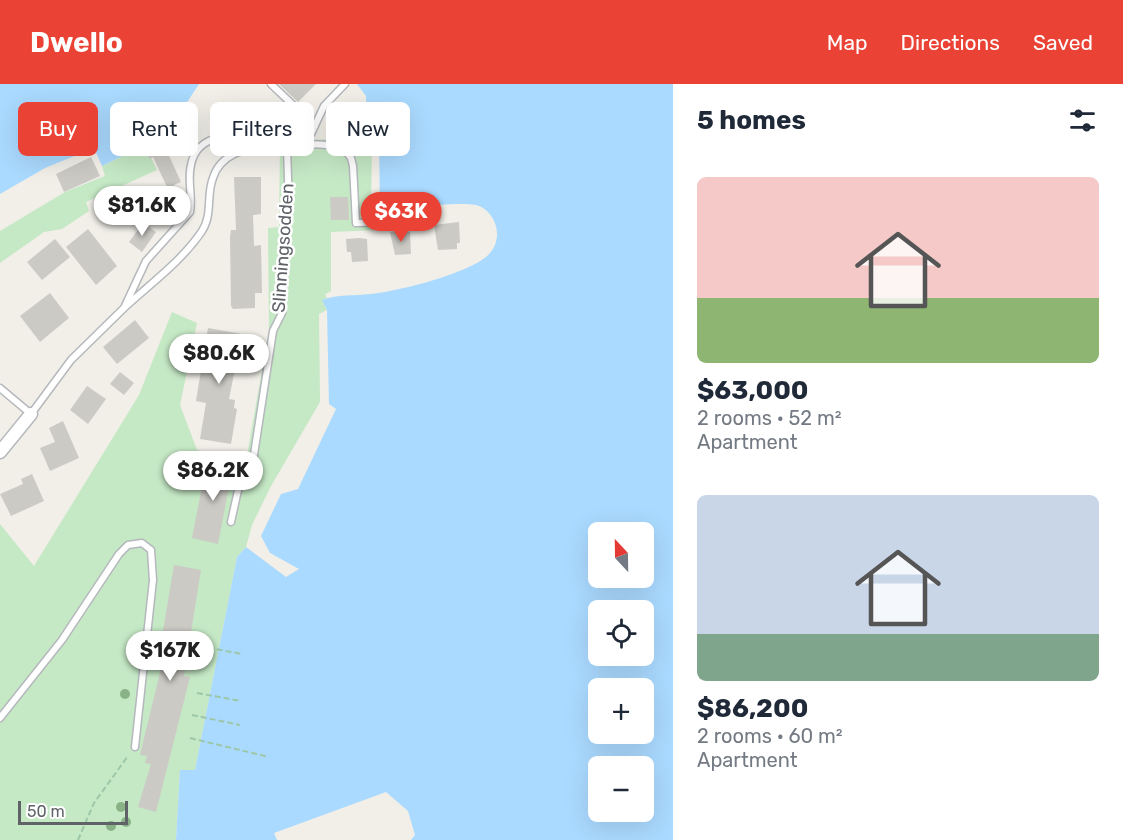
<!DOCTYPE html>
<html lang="en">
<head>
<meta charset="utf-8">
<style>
	:root { --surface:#fff; --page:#f2f2f3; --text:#1f2937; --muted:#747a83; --accent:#ea4335 }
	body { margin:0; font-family:Rubik,sans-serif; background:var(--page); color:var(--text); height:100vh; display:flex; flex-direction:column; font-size:22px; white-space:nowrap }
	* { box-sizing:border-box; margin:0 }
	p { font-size:20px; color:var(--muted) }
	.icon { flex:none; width:33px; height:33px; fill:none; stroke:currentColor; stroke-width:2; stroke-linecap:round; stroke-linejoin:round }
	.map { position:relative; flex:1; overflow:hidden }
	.details { display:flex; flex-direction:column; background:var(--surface); width:450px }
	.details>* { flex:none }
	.top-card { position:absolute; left:18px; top:18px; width:564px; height:54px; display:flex; gap:12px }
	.needle { width:39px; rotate:338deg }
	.tools { position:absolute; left:588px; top:438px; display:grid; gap:12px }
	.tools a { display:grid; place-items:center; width:66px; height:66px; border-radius:9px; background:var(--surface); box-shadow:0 6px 24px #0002; font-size:30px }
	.scale { position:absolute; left:18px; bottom:15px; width:110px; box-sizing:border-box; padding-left:6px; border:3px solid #5f6368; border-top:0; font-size:16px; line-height:21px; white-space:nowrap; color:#5f6368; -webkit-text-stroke:4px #fff; paint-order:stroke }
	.price { position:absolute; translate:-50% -51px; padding:0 14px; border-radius:21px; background:#fff; color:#222; font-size:20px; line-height:39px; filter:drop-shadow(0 2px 3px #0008) }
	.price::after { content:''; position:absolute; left:50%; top:36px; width:18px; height:14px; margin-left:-9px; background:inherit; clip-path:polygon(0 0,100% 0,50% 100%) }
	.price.current { background:var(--accent); color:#fff }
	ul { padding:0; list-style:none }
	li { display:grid; align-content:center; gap:12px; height:318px; padding:0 24px }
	li span { display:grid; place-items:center; height:186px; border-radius:9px; color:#555 }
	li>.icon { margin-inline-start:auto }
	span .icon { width:108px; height:108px; fill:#fffc; stroke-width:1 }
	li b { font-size:26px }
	h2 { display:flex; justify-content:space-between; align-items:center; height:72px; padding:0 24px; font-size:26px }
	.pill { padding:0 21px; border-radius:9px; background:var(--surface); box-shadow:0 6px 24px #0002; font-size:21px; line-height:54px }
	.pill.current { background:var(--accent); color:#fff }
	header { display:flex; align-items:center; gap:36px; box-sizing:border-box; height:84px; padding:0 30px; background:var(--accent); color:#fff }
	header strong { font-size:28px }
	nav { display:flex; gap:33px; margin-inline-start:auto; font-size:21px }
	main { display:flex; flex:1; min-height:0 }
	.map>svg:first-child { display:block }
	.green { fill:#c5e8c5 }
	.water { fill:#aadaff; fill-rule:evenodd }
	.building { fill:#cccac5 }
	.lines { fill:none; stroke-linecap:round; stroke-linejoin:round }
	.service-casing { stroke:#b5b8bc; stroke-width:9 }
	.minor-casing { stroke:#b5b8bc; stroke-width:15 }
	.path { stroke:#9cc7a9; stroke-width:2; stroke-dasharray:6 3; stroke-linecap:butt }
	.service { stroke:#fff; stroke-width:6 }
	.minor { stroke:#fff; stroke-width:12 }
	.tree { fill:#89b387 }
	.labels { text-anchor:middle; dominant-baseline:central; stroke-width:5; stroke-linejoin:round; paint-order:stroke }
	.street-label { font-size:18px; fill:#5f6368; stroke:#fff }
</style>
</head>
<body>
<header>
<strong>Dwello</strong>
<nav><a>Map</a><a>Directions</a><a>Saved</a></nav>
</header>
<main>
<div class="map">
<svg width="673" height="756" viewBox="0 0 673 756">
	<rect width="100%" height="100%" fill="#f1efe8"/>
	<path class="green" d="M372 55 371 126H380L379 146 331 148V207L325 210 327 214 322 216 327 226 319 230 320 318 271 402 252 441 246 463 237 473 195 686 180 687 176 756H0V440L34 482 139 311 172 228 197 239 180 321 197 366 246 377 269 246 268 144 279 143 280 56Z
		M145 61 157 86 86 118 89 127 62 145 44 148 0 179V147L65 108 105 92 102 82Z"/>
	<path class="water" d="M0 0H199L176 35 141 50 145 61 102 82 94 64 45 84 0 110Z
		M357 0H673V756H411L415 751 408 727 386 708 274 749 277 756H176L180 686H195L237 473 246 463 286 493 299 485 270 469 261 452 281 410 298 405 336 325 329 320 327 226 322 216C338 210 354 212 371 210 402 206 449 194 477 179 488 173 496 165 497 152 498 139 489 124 476 121 456 117 403 125 380 126L379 56 367 55 366 12ZM598 448H644V494H598ZM598 526H644V572H598ZM598 604H644V650H598ZM598 682H644V728H598Z"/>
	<path class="building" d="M279 0H316L298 18Z
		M239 20 256 21V40L239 39Z
		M170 36 182 56 166 65 181 98 174 101 185 123 157 136 152 125 167 103 153 73 150 75 138 55Z
		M91 73 100 92 64 108 56 90Z
		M234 93H261V130L253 131 254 162 261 161 262 209H255V224L233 225 231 222 230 153 231 146H236Z
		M330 113H348L349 136H331Z
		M459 138 460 159H457V165L438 166 434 141Z
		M143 139 156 148 142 168 129 158Z
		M88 145 117 182 96 201 66 163Z
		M403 147 410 148 411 170 395 171 390 148Z
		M359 154 367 155 368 177 352 178 351 168H347L346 155Z
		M55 155 70 173 42 196 27 178Z
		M50 209 69 234 40 258 20 232Z
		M135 236 149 254 117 280 103 263Z
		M208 244 242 250 229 315 235 316 234 324 237 325 231 360 200 355 206 319 196 317Z
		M120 288 134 299 124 311 110 300Z
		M87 302 106 315 88 340 70 326Z
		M63 337 79 374 50 387 40 364 55 358 49 344Z
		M207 377 233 382 218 460 192 454Z
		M32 390 44 417 11 432 0 410 23 400 21 395Z
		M174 481 201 486 184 592 190 593 156 728 138 723 151 680 145 679 147 672 140 671 164 572 159 571Z"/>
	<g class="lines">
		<defs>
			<path id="service" d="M271 0 315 42
				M268 52 311 50 324 22 345 0
				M124 224C150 200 182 177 202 147 213 130 206 111 213 94 216 84 224 75 234 70 255 61 321 57 343 64L351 74 353 82 356 139 424 137
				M0 304 31 330 71 276 124 224 146 177 190 128C193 112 187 96 191 81 197 46 241 50 268 52L267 64
				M231 438 242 388 253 377 273 247 282 229 283 166 289 126 287 63
				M0 634 62 556 119 470 128 461 142 459 151 466 153 496 135 663"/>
			<path id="minor" d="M0 368 31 330"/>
		</defs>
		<use href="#service" class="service-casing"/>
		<use href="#minor" class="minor-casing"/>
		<path class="path" d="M199 562 242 570
			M197 609 241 617
			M192 631 240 641
			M190 654 269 673
			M78 756 94 719 128 672"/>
		<use href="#service" class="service"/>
		<use href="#minor" class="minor"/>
	</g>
	<g class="tree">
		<circle cx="125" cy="610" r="5"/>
		<circle cx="121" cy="723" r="5"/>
		<circle cx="126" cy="738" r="5"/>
		<circle cx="111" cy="742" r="5"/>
	</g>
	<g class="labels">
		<g class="street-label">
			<text transform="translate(283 164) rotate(-86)">Slinningsodden</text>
		</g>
	</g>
</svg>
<div class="tools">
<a><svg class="needle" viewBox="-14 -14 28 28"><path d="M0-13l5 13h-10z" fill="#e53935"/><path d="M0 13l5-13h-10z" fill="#747a83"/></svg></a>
<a><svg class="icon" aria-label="locate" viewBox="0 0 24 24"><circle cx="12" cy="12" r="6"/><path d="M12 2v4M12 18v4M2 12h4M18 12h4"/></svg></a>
<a>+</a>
<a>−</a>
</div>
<div class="scale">50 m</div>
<b class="price" style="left:142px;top:153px">$81.6K</b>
<b class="price current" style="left:401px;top:159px">$63K</b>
<b class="price" style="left:219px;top:301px">$80.6K</b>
<b class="price" style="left:213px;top:418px">$86.2K</b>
<b class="price" style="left:170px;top:598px">$167K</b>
<div class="top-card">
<a class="pill current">Buy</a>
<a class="pill">Rent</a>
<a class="pill">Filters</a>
<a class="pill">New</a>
</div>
</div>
<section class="details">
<h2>5 homes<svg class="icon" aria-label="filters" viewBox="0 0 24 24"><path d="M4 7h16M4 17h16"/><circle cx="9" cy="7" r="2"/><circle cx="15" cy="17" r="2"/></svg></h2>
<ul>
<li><span style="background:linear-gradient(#f6c9c9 65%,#8fb573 0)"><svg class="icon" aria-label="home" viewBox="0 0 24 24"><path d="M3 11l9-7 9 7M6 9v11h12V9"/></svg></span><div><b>$63,000</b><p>2 rooms · 52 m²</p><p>Apartment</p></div></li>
<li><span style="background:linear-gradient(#c9d6e8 75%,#7fa58c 0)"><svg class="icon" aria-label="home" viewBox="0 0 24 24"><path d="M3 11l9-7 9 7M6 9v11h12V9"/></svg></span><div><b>$86,200</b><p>2 rooms · 60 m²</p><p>Apartment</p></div></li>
</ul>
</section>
</main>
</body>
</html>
